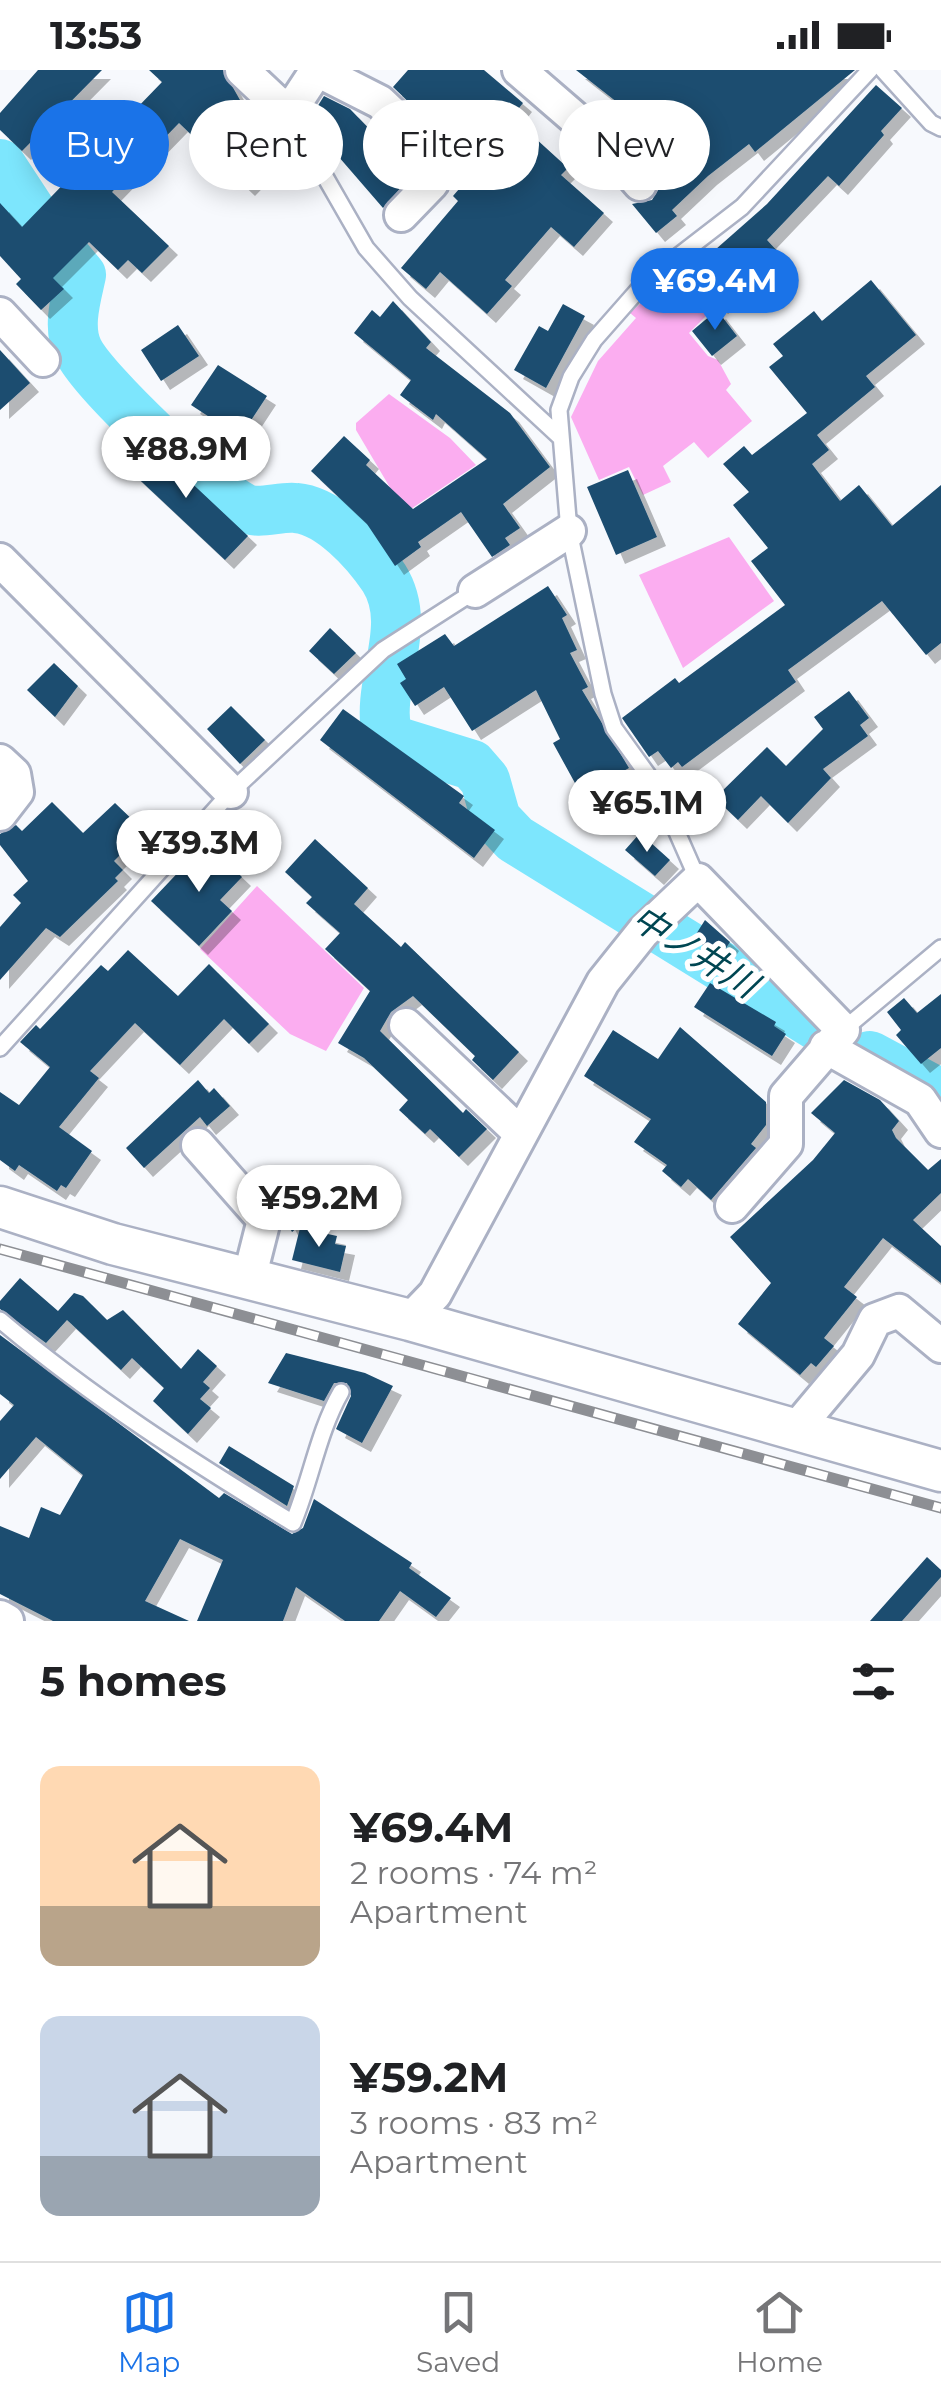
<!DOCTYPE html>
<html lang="en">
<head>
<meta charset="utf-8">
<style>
	:root { --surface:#fff; --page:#f2f2f2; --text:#202124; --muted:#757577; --line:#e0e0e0; --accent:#1a73e8 }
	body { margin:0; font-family:Montserrat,"Noto Sans JP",sans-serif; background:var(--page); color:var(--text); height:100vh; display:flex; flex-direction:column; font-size:38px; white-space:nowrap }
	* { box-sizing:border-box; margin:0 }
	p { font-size:32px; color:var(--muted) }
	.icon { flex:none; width:55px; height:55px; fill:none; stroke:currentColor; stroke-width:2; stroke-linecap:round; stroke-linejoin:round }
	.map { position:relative; height:1551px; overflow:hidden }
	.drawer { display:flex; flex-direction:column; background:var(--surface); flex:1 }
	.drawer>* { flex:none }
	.guide { position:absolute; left:30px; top:30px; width:882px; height:90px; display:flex; gap:20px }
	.price { position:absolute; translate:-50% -85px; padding:0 22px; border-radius:35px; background:#fff; color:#222; font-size:32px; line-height:65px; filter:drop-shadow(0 2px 5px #0008) }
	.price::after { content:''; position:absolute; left:50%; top:60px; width:30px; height:22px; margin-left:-15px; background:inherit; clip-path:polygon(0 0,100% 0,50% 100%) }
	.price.on { background:var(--accent); color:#fff }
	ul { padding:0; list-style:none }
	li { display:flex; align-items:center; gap:30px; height:250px; padding:0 40px }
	li span { display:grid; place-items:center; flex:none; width:280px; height:200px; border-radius:20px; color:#555 }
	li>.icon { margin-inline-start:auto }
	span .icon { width:120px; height:120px; fill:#fffc; stroke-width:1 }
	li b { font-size:42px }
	h2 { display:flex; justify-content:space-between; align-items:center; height:120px; padding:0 40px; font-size:42px }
	.tag { padding:0 35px; border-radius:45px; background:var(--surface); box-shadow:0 5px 25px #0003; font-size:35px; line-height:90px }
	.tag.on { background:var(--accent); color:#fff }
	.status { display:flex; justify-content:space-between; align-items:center; height:70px; padding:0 50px; background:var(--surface); direction:ltr }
	.status svg { height:28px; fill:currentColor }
	.dock { display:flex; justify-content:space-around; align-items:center; height:140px; border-top:2px solid var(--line); background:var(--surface); font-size:28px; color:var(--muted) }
	.dock a { display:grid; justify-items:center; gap:5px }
	.dock .on { color:var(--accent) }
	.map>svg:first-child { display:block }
	.green { fill:#fbadf0 }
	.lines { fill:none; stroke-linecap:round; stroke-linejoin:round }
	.river { stroke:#7de6fd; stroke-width:50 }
	.building { fill:#1c4d6f; filter:url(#shadow) }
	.service-casing { stroke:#abb1c4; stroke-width:20 }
	.minor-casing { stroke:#abb1c4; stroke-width:38 }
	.tertiary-casing { stroke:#abb1c4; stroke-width:45 }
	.service { stroke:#fff; stroke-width:15 }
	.minor { stroke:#fff; stroke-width:32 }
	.tertiary { stroke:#fff; stroke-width:40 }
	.rail-casing { stroke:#8d8f94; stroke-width:11 }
	.rail { stroke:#fff; stroke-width:8; stroke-dasharray:22; stroke-linecap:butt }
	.labels { text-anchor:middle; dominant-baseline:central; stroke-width:10; stroke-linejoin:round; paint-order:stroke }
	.water-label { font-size:35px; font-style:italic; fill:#004652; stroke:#fff }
</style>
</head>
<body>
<div class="status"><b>13:53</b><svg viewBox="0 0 49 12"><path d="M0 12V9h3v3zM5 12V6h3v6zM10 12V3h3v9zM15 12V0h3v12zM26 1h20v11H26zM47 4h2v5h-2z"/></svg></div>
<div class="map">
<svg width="941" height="1551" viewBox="0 0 941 1551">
	<defs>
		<filter id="shadow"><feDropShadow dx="9" dy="9" stdDeviation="0" flood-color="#0004"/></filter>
	</defs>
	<rect width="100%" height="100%" fill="#f7f9fd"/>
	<path class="green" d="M672 205 709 243 689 263 708 286 718 290 731 314 726 320 752 351 708 388 694 372 663 396 671 412 643 425 629 397 599 410 571 347 598 291 636 248 630 243Z
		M389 324 450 368 476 395 405 443 356 360V353Z
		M729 467 774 531 683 598 639 505Z
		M257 816 364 918 326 981 290 964 200 879Z"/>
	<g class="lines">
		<path class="river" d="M0 94 44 161 81 205C76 228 67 257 78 280 94 313 210 422 244 438 259 445 280 436 296 438 330 441 366 481 384 508 415 557 375 612 387 665L401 673 472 695 485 710 496 749 515 769 816 955
			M870 986 935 1021 941 1031"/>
	</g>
	<path class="building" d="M38 0H102L22 81 0 60V43Z
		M149 0H223L240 30 279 67 282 80 246 117 179 53 112 122 169 176 142 203 128 190 118 200 89 172 53 208 64 219 41 240 16 214 21 209 0 186V133L22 157 162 12Z
		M408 0H484L523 33 512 47 568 98 561 105 604 143 574 177 551 157 505 210 512 216 487 244 440 202 426 219 401 198 458 131 453 126 477 98 393 17Z
		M576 0H855L755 82 749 74 708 106 672 140 677 146 656 163 632 134 652 130 667 105 636 69 650 58Z
		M876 15 902 38 881 61 884 65 839 116 828 106 767 170 779 183 719 235 690 202 767 134Z
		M324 26 350 39 413 104 383 138 319 64 314 42Z
		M871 210 916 265 866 306 875 317 817 365 829 380 812 394 840 431 859 415 892 456 941 415V573L926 585 882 531 788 600 796 612 682 697 678 692 671 698 658 681 649 687 622 648 675 608 679 613 785 535 751 491 768 478 733 435 749 422 723 394 744 376 752 385 807 343 769 297 783 286 773 274 814 241 822 251Z
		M393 231 431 272 426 278 510 343 550 397 503 434 520 458 505 468 510 475 492 487 461 442 418 472 421 477 395 496 367 454 311 401 344 366 370 390 366 395 413 439 487 389 436 344 433 350 400 325 411 310 354 263 372 240 380 247Z
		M563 234 585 246 546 318 514 300 539 256 548 261Z
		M717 240 737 266 712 286 692 261Z
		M178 255 199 286 161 311 141 280Z
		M0 280 30 313 0 340Z
		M218 295 267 326 240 367 191 335Z
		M148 372 248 466 225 490 125 396Z
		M628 400 657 467 616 485 587 417Z
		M548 516 567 545 562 548 577 580 570 583 588 617 582 620 629 698 620 703 635 731 603 749 588 721 581 724 553 673 560 669 536 620 472 661 444 617 415 636 400 613 406 609 397 594 445 564 454 576Z
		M330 558 356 583 334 604 309 581Z
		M54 593 78 616 55 647 27 620Z
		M849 621 869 648 860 655 868 666 823 699 831 708 788 753 761 726 738 750 715 728 767 677 786 696 823 659 814 647Z
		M231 636 265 670 240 694 207 659Z
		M343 639 464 726 459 733 495 760 474 788 320 670Z
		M52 732 83 763 115 733 140 757 133 764 137 768 114 791 123 800 115 808 118 811 60 867 46 858 0 910V857L21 833 13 825 28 811 0 775V764L16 755 22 761Z
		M640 763 670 790 655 806 625 780Z
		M315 769 368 818 354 834 401 877 405 872 519 982 493 1010 472 990 475 986 413 926 391 942 380 961 463 1043 466 1039 487 1059 459 1087 430 1059 425 1064 399 1040 408 1030 364 988 338 973 370 921 325 879 340 863 306 833 312 827 285 802Z
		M206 773 242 807 220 830 232 841 199 876 151 831Z
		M705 850 730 872 720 887 693 869Z
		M128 880 178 926 209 894 269 954 249 974 224 949 180 995 135 953 90 1001 99 1008 59 1057 92 1081 66 1118 61 1115 57 1121 19 1095 15 1101 0 1090V1022L19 1035 50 997 20 972 36 955 40 959 101 895 108 901Z
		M710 913 776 952 774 956 786 964 772 986 694 937Z
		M941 924V978L921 994 896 965 901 960 887 942 904 928 917 943Z
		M680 957 766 1032V1055L751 1074 756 1078 711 1130 688 1109 681 1117 662 1101 667 1095 634 1072 651 1049 584 1006 613 960 658 989Z
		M198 1010 209 1023 214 1018 230 1036 207 1056 200 1047 144 1098 126 1078Z
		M844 1010 880 1030 899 1051 892 1060 896 1068 928 1100 941 1089V1123L913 1150 941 1176V1213L883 1168 844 1217 857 1227 824 1268 834 1276 816 1297 811 1293 800 1305 738 1254 771 1213 730 1167 813 1090 835 1063 811 1043Z
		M269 1098 283 1113 291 1107 318 1141 292 1162 279 1137 256 1110Z
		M300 1158 337 1166 335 1174 346 1176 340 1202 292 1190Z
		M20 1208 58 1241 74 1223 83 1226 107 1250 123 1240 181 1299 198 1279 217 1296 203 1312 210 1318 200 1329 211 1338 188 1364 153 1331 164 1318 132 1288 121 1300 67 1250 46 1273 0 1239V1231Z
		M0 1265 219 1428 224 1423 292 1464 303 1458 314 1429 412 1493 409 1498 451 1528 436 1547 400 1521 379 1551H345L296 1517 283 1551H197L223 1490 180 1469 145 1531 189 1551H53L0 1524V1456L29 1468 41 1437 60 1445 83 1405 36 1367 0 1409V1351L14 1335 0 1324Z
		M286 1283 365 1303 393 1316 362 1373 336 1359 351 1326 347 1313H334L324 1331 268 1313Z
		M229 1376 294 1416 287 1436 219 1393Z
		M927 1487 941 1500V1507L902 1551H870Z"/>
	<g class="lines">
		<defs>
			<path id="service" d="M883 0 931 53 941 58
				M303 81 312 84 366 178 410 228 561 368
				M698 810 658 719 614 658 603 624 569 461 559 340 571 307 594 270 646 211 742 137 870 0
				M843 960 941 878
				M0 978 231 722 383 580 475 521
				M0 1250C91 1327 191 1391 293 1453 311 1410 318 1362 341 1322"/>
			<path id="minor" d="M242 0 276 32 292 38
				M317 0 380 32 437 86 432 113 401 145
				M519 0 607 76 640 114
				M303 81 292 38 317 0
				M0 244 43 290
				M0 490 231 722
				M475 521 569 461
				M0 691 14 704 17 722 0 744
				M406 955 521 1064
				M826 977 920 1030 941 1061
				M198 1075 264 1150 249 1209
				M410 1250 435 1224 603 912 643 862 698 810 843 960 786 1026V1074L732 1136
				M796 1359 858 1285 875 1250 899 1241 941 1276
				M0 1547 7 1551"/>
			<path id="tertiary" d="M0 1137 113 1174 410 1250 941 1401"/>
		</defs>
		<use href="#service" class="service-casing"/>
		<use href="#minor" class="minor-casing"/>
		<use href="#tertiary" class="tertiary-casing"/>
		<use href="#service" class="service"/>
		<use href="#minor" class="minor"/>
		<use href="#tertiary" class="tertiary"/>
		<defs>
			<path id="rail" d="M0 1179 941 1438"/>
		</defs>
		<use href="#rail" class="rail-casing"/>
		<use href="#rail" class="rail"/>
	</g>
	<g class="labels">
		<g class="water-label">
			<text transform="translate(695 881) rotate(32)">中ノ井川</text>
		</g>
	</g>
</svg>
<b class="price on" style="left:715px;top:263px">¥69.4M</b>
<b class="price" style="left:186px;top:431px">¥88.9M</b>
<b class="price" style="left:647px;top:785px">¥65.1M</b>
<b class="price" style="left:199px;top:825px">¥39.3M</b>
<b class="price" style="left:319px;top:1180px">¥59.2M</b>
<div class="guide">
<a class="tag on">Buy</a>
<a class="tag">Rent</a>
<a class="tag">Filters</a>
<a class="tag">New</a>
</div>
</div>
<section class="drawer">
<h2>5 homes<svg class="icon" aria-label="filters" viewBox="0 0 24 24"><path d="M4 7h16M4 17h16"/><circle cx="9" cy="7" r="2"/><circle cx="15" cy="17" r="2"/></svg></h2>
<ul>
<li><span style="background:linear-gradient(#ffd9b3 70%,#b9a48a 0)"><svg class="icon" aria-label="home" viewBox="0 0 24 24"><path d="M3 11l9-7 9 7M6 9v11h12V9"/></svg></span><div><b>¥69.4M</b><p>2 rooms · 74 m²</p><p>Apartment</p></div></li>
<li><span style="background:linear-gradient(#c9d6e8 70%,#9aa5b1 0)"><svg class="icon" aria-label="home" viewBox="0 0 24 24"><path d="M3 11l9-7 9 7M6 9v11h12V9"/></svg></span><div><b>¥59.2M</b><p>3 rooms · 83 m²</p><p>Apartment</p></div></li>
</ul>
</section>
<nav class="dock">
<a class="on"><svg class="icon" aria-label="map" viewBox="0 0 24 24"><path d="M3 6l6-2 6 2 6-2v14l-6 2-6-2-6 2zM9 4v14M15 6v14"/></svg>Map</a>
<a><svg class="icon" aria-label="saved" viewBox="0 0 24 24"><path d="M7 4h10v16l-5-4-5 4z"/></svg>Saved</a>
<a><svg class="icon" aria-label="home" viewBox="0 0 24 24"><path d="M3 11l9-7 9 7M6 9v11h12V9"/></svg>Home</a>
</nav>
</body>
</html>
